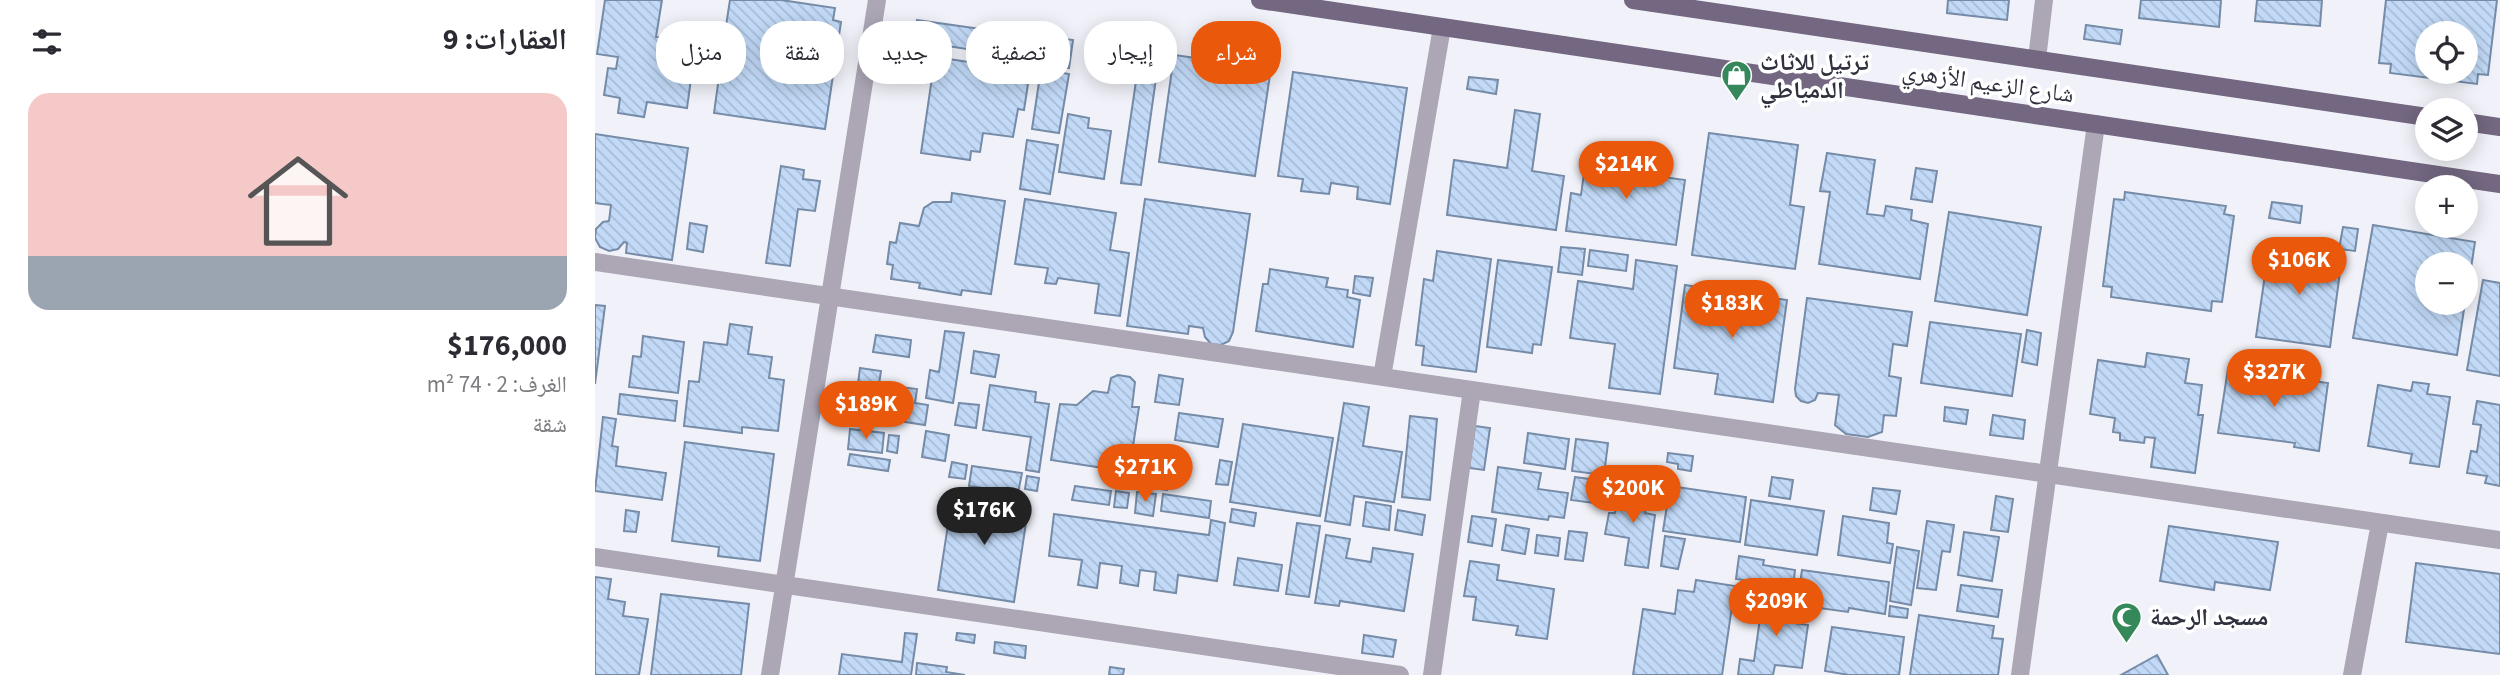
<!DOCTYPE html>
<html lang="ar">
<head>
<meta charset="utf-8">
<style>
	:root { --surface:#fff; --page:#f7f7f7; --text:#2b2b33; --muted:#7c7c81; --line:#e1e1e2; --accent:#ea580c }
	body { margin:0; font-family:"Source Sans 3","Noto Naskh Arabic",sans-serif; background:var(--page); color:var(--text); direction:rtl; height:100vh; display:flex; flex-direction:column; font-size:26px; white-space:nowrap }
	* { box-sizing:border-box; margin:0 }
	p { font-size:23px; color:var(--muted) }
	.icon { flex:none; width:38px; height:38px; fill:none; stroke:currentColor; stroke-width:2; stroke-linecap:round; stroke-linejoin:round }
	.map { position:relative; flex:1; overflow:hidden; direction:ltr }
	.side { display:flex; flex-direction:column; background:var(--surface); width:595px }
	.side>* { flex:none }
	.banner { position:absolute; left:21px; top:21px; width:665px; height:63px; direction:rtl; display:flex; gap:14px }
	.fabs { position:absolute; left:1820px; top:21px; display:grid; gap:14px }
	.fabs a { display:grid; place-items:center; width:63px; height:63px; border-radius:50%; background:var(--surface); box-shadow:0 4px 18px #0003; font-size:35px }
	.price { position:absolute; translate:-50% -60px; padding:0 16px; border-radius:24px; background:var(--accent); color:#fff; font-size:23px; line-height:46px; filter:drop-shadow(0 2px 4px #0008) }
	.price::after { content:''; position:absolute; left:50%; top:42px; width:21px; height:16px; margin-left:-10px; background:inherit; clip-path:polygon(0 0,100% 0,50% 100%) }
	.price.on { background:#222; color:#fff }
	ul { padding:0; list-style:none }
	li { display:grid; align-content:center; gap:14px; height:371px; padding:0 28px }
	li+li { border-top:2px solid var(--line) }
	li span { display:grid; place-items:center; height:217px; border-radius:21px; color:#555 }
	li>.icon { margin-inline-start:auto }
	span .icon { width:126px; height:126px; fill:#fffc; stroke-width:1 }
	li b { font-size:30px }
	h2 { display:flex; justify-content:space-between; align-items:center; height:84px; padding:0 28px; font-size:30px }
	.tag { padding:0 24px; border-radius:28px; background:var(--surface); box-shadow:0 4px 18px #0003; font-size:24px; line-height:63px }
	.tag.on { background:var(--accent); color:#fff }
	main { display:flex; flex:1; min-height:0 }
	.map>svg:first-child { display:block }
	.building { fill:url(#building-back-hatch); stroke:#758ba7; stroke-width:2; fill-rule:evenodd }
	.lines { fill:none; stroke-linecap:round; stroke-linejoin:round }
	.street { stroke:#aca6b5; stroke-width:18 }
	.primary { stroke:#736781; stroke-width:18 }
	.labels { text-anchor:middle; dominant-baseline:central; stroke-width:7; stroke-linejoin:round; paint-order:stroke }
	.poi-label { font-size:24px; font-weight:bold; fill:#30313f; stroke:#fff; text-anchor:start }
	.street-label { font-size:24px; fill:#30313f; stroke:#fff }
</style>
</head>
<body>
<main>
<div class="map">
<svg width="1905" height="675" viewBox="0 0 1905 675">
	<defs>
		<pattern id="building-back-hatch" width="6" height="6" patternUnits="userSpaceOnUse" patternTransform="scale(1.75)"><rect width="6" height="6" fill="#c2daf8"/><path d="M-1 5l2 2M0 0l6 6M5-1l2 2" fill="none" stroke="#a7bcd6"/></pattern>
	</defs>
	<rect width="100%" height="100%" fill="#f1f2f9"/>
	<path class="building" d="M10 0H67L61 37 101 43 92 108 52 102 49 117 23 113 25 98 9 95 13 68 21 69 23 57 2 54Z
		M135 0H186L240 8 238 20 246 22 230 129 119 113 124 77 118 75 120 57 126 58Z
		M1353 0H1414L1412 20 1352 13Z
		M1546 0H1626L1624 27 1544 18Z
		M1662 0H1727L1725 26 1660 21Z
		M1791 0H1902L1893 75 1883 74 1882 84 1795 73 1796 64 1784 63ZM1832 33H1871V72H1832Z
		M322 20 428 35 425 57 319 41Z
		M1491 25 1527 30 1525 44 1489 39Z
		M450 36 478 40 474 68 446 64Z
		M660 44 672 45 670 61 657 59Z
		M545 54 564 57 546 185 526 183Z
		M579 55 676 68 660 176 564 162Z
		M340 57 435 71 429 110 423 109 418 137 388 133 385 152 376 151 375 160 326 153Z
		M446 69 474 74 464 133 437 129Z
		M698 72 812 88 795 204 762 199 763 187 736 183 734 194 706 191 708 179 683 176Z
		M874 77 903 80 901 94 872 89Z
		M920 110 945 114 937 171 969 176 961 230 852 215 859 160 912 168Z
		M473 114 494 118 493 128 516 131 509 179 464 172Z
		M1114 133 1203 145 1195 205 1209 207 1200 269 1097 255Z
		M0 134 93 148 77 260 31 253 32 243 29 242 23 249 14 251 5 247 0 238 1 229 8 222 14 221 16 205 0 203Z
		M432 140 463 145 455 194 425 189Z
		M992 151 1049 159 1047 174 1090 180 1081 245 971 231 976 193 986 195Z
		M1232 153 1280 160 1272 214 1289 216 1291 206 1317 210 1316 220 1333 224 1325 279 1224 264 1235 192 1225 191Z
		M186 166 209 170 208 179 225 181 220 211 203 209 195 266 171 263Z
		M1321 168 1342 171 1337 202 1316 199Z
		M1530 192 1631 206 1629 214 1639 216 1627 302 1617 301 1616 311 1516 297 1517 287 1508 286 1519 199 1529 200Z
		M357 193 410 201 396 294 367 290 366 295 324 288 325 283 296 279 298 265 292 264 295 242 301 243 305 223 324 226 329 208 338 202H356Z
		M430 199 521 213 515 250 534 253 525 316 500 313 504 284 463 278 461 284 450 283 453 268 420 264Z
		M550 199 655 214 638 332 634 341 626 345 616 344 610 337 608 328 594 326 593 334 532 326Z
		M1677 202 1707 206 1705 223 1674 218Z
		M1354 212 1446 227 1432 315 1340 301Z
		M95 223 112 226 108 252 92 249Z
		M1778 225 1880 242 1871 301V264H1832V303H1870L1862 355 1758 338Z
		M1748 227 1763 229 1760 251 1744 249Z
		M966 247 990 249 987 275 963 272Z
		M1674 247 1747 257 1735 347 1661 337Z
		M995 250 1033 255 1031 271 993 266Z
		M842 251 896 259 881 372 827 365 829 346 821 345 829 279 838 281Z
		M903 260 957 267 946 345 938 344 937 353 892 347Z
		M1041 260 1082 266 1065 394 1014 388 1020 344 975 338 983 281 1038 289Z
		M675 269 733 278 731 287 753 290 752 297 765 300 758 347 661 331 668 284H673Z
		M760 276 778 278 775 296 758 293Z
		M1888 280 1905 283V376L1872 370Z
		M1090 285 1192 300 1178 402 1120 394 1123 374 1079 368Z
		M1212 298 1317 312 1312 346 1298 344 1294 376 1306 378 1301 416 1289 415 1287 432 1273 437 1251 434 1240 425 1244 395 1223 393 1220 400 1213 403 1206 401 1201 396 1200 389Z
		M0 305 10 306 0 384Z
		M1335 322 1426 334 1417 396 1326 383Z
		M135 324 157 327 153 354 177 357 174 378 189 380 183 431 147 427V433L89 426 94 381 104 382 109 342 132 345Z
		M1432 330 1446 333 1442 365 1427 362Z
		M350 331 369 333 358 403 331 398 335 370 344 372Z
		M281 335 316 340 314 357 278 352Z
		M48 336 89 342 83 393 34 387 38 356 46 357Z
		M379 351 404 355 400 377 376 373Z
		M1552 353 1594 359 1590 383 1607 385 1603 415H1608L1600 473 1556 467 1560 438 1550 437 1549 443 1525 440V433L1518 432 1520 418 1495 414 1503 360 1550 367Z
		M265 368 286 371 279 418 259 416Z
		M1633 369 1733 383 1724 451 1699 447 1700 443 1623 433Z
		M523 375 535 377 540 382 537 407H544L534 472 456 460 465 404 482 405 498 391 513 393 516 378Z
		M564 375 588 379 584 405 560 402Z
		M1818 382 1834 384 1832 394 1855 397 1844 467 1815 463 1817 454 1773 446 1783 385 1816 391Z
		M290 385 322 389 320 403 333 405 330 425 284 418Z
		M395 385 441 392 440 402 454 404 444 472 431 470 436 437 388 430Z
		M25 394 82 401 80 421 23 414Z
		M1882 401 1905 405V486L1890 483 1892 476 1872 473 1876 451 1882 452 1886 425 1878 424Z
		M364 403 384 405 381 428 360 425Z
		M749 403 774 407 768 446 807 452 799 502 759 496 755 525 730 521Z
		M1350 407 1373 410 1371 424 1349 421Z
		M584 413 628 419 623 447 580 440Z
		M1398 415 1430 420 1428 439 1395 435Z
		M815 416 842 419 835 500 807 497Z
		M8 417 21 419 17 446 23 447 21 466 71 473 67 500 0 491Z
		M648 424 738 438 725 516 635 502Z
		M880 426 895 428 889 470 874 468Z
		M255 429 289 433 287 453 253 449Z
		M331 431 354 435 350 461 327 457Z
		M933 433 974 439 970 469 929 463Z
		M294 435 304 436 302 453 292 451Z
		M981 439 1013 443 1009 475 977 471Z
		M90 442 179 454 165 561 123 556 124 547 77 541Z
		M1073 453 1098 456 1096 471 1083 469V464L1072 462Z
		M255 454 295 460 293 471 253 465Z
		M553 459 576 462 572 490 548 487Z
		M625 460 637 462 633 485 621 484Z
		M357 462 372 465 370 479 354 477Z
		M377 466 427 473 423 493 374 486Z
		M903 467 946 473 943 489 973 493 969 518 954 516 953 520 897 512Z
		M432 476 444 478 442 491 430 489Z
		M980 477 1009 481 1006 504 976 500Z
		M1177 477 1198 480 1195 499 1174 496Z
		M480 486 516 491 514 505 477 500Z
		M1075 486 1151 497 1145 542 1068 531Z
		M1024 487 1053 491 1050 513 1060 515 1053 568 1030 565 1034 538 1010 534 1014 513H1020Z
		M1278 488 1305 491 1301 514 1275 510Z
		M521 491 534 493 532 508 519 507Z
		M358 492 434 503 419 602 343 590Z
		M542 492 561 494 558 516 540 513Z
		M568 494 616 501 614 518 566 511Z
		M1401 496 1418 499 1413 532 1396 530Z
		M1156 500 1229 511 1222 555 1150 545Z
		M771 502 796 506 794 530 768 526Z
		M637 509 661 513 659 526 635 522Z
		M31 510 44 512 41 532 29 531Z
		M803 510 830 515 827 535 800 530Z
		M459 514 614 535 616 520 630 523 622 581 583 575 581 593 559 590 561 572 545 570 543 586 525 583 527 566 505 563 502 588 483 585 487 560 454 556Z
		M877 516 901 519 897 546 873 542Z
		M1248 516 1294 523 1292 543 1298 544 1295 563 1243 555Z
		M1332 521 1359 525 1355 552 1347 551 1341 590 1322 588Z
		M702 523 725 526 714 597 691 594Z
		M911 525 934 529 930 554 907 550Z
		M1574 526 1683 542 1675 590 1620 582 1619 590 1565 581Z
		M974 531 992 533 988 561 970 559Z
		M1369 532 1404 537 1397 581 1363 575Z
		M731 535 755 539 751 558 776 562 778 548 818 554 809 611 745 601 744 606 720 603Z
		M942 535 965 538 963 556 940 553Z
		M1070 536 1090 539 1083 569 1066 566Z
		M1302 547 1324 551 1316 605 1295 601Z
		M1144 556 1169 560 1168 565 1200 570 1198 587 1141 579Z
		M643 558 687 565 683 591 639 585Z
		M875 561 904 565 902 580 959 589 952 639 921 635 923 626 878 620 881 597 869 596Z
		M1821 563 1905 574V654L1811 642Z
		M1207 570 1294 582 1290 614 1254 608 1253 612 1202 605Z
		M0 577 16 579 13 599 30 602 28 616 53 619 44 675H0Z
		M1101 580 1140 586 1127 675H1038L1048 609 1080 614 1083 590 1099 592Z
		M1366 585 1407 590 1403 617 1362 611Z
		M1169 590 1196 594 1192 622 1213 625 1207 668 1180 665 1178 675H1143L1145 659 1159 661Z
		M66 594 154 604 146 675H56Z
		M1295 606 1313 609 1312 618 1294 616Z
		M1324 615 1399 626 1397 638 1408 639 1403 675H1315Z
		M1237 627 1309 637 1304 675H1254L1230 671Z
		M310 633 322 634 316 675H244L247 654 307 662Z
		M362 633 380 635 379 643 361 640Z
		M769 635 801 640 798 657 767 653Z
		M400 642 431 646 430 658 399 653Z
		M1562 655 1573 675H1526Z
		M322 663 352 667 351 672 370 675H321Z
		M515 667 529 669 528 675H514Z"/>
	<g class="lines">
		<path class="street" d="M1442 59 1449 0
			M0 262 1905 540
			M787 377 847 27
			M0 557 805 675
			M175 675 282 0
			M837 675 877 390
			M1425 675 1501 124
			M1757 675 1785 523"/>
		<path class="primary" d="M665 0 1905 184
			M1038 0 1832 117
			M1871 122 1905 127"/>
	</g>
	<defs>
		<symbol id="shop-pin" viewBox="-11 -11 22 30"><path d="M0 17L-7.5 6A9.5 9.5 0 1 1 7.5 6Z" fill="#35885a" stroke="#fff"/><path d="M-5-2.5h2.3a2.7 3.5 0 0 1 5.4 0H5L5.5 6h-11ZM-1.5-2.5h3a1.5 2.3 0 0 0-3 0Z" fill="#fff"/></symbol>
		<symbol id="mosque-pin" viewBox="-11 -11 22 30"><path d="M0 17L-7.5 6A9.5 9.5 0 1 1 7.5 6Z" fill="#35885a" stroke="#fff"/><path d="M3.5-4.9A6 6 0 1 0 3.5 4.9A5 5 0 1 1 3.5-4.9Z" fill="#fff"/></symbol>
	</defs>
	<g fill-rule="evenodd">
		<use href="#shop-pin" x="1124" y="58" width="35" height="47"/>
		<use href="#mosque-pin" x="1514" y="600" width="35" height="47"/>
	</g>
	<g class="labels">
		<g class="poi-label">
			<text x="1165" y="62">ترتيل للاثاث<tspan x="1165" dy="28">الدمياطي</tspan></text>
			<text x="1555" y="617">مسجد الرحمة</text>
		</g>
		<g class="street-label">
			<text transform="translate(1393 83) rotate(8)">شارع الزعيم الأزهري</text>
		</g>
	</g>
</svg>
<div class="fabs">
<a><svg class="icon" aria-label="locate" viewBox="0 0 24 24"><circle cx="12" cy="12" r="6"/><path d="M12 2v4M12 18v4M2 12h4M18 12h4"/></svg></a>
<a><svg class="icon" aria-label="layers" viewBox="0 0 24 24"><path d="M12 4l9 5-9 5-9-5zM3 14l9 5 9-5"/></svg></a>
<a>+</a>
<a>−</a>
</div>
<b class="price" style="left:1031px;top:201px">$214K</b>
<b class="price" style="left:1704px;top:297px">$106K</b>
<b class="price" style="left:1137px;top:340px">$183K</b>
<b class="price" style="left:1679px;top:409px">$327K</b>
<b class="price" style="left:271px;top:441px">$189K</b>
<b class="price" style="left:550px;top:504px">$271K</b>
<b class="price" style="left:1038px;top:525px">$200K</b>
<b class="price on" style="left:389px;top:547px">$176K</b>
<b class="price" style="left:1181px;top:638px">$209K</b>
<div class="banner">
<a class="tag on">شراء</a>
<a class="tag">إيجار</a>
<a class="tag">تصفية</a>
<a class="tag">جديد</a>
<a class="tag">شقة</a>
<a class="tag">منزل</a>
</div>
</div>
<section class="side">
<h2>العقارات: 9<svg class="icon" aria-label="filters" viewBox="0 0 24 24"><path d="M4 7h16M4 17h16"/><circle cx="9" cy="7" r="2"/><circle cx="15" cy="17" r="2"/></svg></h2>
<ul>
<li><span style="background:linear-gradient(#f6c9c9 75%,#9aa5b1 0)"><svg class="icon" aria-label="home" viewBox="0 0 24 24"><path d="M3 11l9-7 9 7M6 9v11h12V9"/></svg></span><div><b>$176,000</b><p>الغرف: 2 · 74 m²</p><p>شقة</p></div></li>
</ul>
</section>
</main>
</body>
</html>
